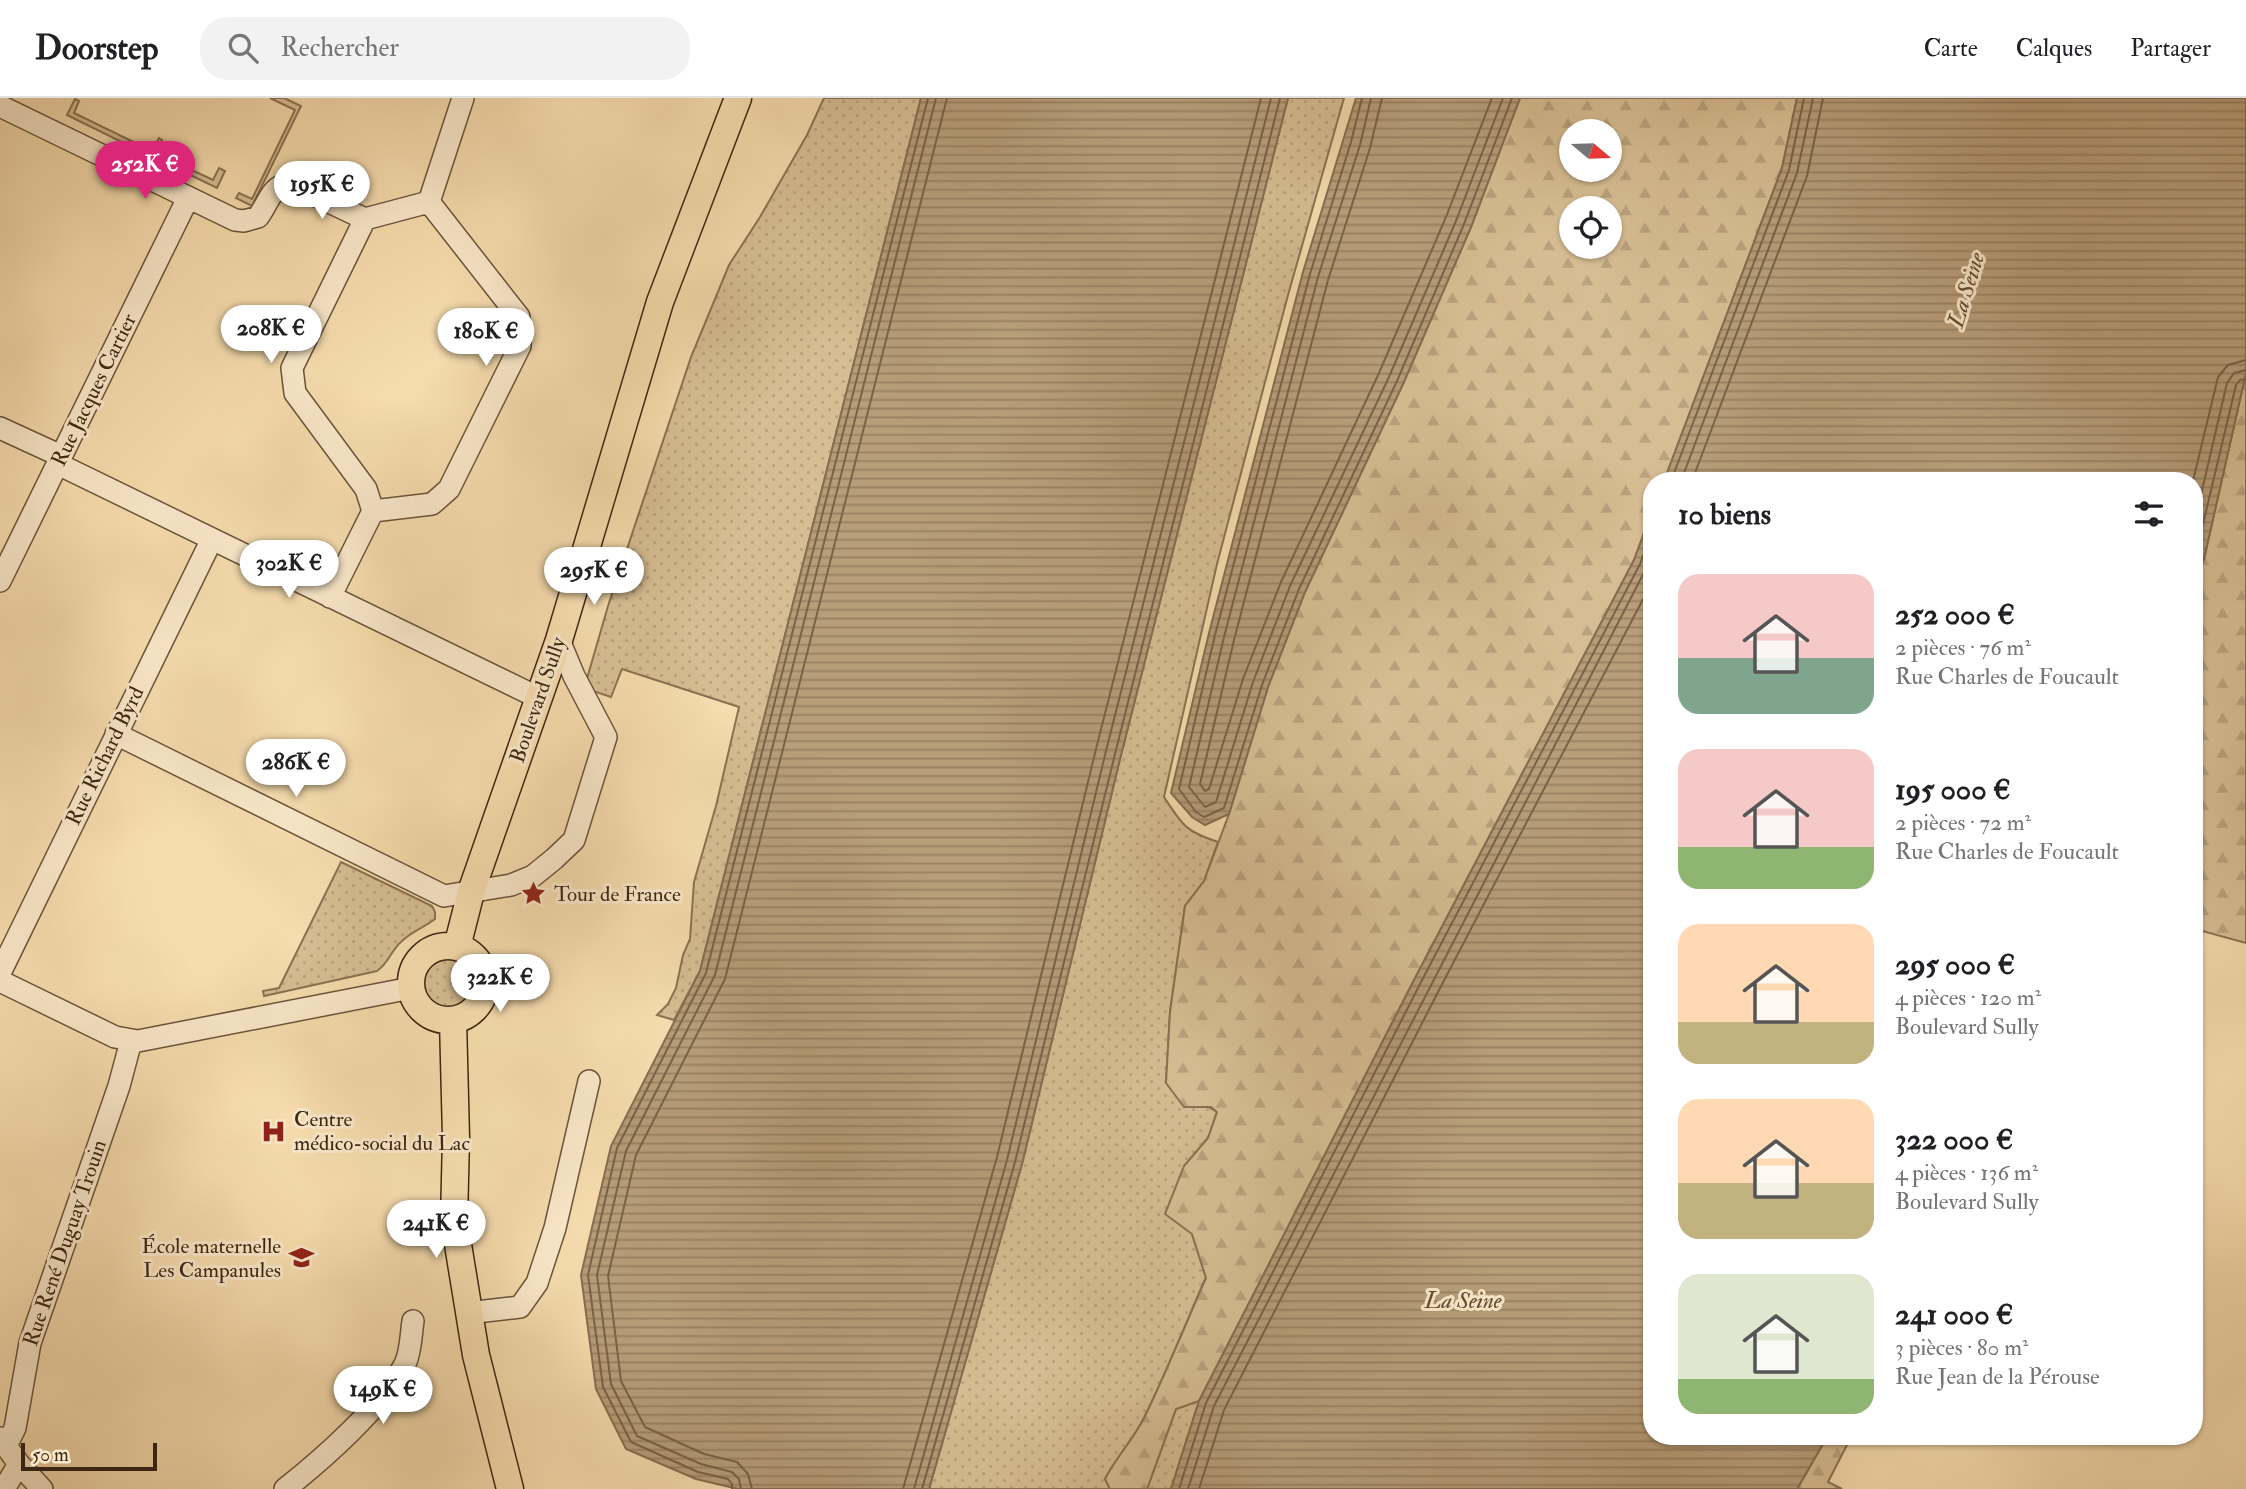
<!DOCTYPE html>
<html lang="fr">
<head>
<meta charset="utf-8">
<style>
	:root { --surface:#fff; --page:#f2f2f2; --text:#202124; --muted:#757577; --line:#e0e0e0; --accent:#db2777 }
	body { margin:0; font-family:"IM FELL Double Pica",serif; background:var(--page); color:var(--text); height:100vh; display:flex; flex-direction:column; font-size:26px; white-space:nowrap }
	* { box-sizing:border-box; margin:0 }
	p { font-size:23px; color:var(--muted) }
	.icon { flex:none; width:38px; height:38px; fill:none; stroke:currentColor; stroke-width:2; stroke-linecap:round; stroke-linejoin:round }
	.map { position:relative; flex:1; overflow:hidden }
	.drawer { position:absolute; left:1643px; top:374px; width:560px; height:973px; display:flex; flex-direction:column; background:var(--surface); border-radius:28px; box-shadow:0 2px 5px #0004 }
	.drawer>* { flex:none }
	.needle { width:46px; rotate:109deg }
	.controls { position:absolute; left:1559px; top:21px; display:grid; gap:14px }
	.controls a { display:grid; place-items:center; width:63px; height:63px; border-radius:50%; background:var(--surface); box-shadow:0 2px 5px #0004; font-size:35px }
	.scale { position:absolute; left:21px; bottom:18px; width:136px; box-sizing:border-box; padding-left:7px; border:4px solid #3d2712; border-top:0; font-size:19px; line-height:24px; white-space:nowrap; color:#3d2712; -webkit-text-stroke:5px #f9e8ca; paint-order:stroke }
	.price { position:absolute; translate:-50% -60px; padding:0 16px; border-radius:24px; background:#fff; color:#222; font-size:23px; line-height:46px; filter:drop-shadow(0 2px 4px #0008) }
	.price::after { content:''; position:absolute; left:50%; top:42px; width:21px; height:16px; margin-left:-10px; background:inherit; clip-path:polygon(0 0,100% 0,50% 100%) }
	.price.selected { background:var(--accent); color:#fff }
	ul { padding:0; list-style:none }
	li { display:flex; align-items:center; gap:21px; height:175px; padding:0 35px }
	li span { display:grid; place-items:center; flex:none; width:196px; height:140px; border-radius:21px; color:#555 }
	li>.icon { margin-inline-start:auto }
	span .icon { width:84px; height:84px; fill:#fffc; stroke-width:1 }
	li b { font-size:30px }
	h2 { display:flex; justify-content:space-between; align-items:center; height:84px; padding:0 35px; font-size:30px }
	header { display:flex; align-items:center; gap:42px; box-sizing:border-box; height:98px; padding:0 35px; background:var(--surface); border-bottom:2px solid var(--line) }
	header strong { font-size:33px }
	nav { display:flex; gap:38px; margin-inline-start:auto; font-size:24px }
	.search { width:490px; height:63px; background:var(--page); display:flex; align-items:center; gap:18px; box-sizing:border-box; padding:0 24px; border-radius:28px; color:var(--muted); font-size:26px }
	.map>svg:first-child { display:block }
	.grass { fill:url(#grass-dots); stroke:#8a7252; stroke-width:2 }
	.forest { fill:url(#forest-firs); stroke:#8a7252; stroke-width:2; fill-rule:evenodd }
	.garden { fill:#d7bd93; stroke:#8a7252; stroke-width:2 }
	.water { fill:url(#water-rules); stroke:#866e50; stroke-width:2 }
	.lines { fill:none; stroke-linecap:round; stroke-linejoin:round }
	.shore { stroke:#7a6246; stroke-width:2 }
	.minor-casing { stroke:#6b5439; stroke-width:24 }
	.major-casing { stroke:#3d2712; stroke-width:29 }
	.minor { stroke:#f9e8ca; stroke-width:21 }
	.major { stroke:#f6dcae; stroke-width:26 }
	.labels { text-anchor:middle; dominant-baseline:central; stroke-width:6; stroke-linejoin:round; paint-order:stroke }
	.street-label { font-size:21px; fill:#3d2712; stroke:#f9e8ca }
	.poi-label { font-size:21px; fill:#3d2712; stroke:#f9e8ca; text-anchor:start }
	.water-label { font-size:23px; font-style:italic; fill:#624b31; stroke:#f9e8ca }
</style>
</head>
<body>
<header>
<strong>Doorstep</strong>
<div class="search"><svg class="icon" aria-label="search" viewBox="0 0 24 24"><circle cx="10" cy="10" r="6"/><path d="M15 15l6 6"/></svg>Rechercher</div>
<nav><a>Carte</a><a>Calques</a><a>Partager</a></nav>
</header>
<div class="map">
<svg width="2246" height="1391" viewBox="0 0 2246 1391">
	<defs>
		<pattern id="grass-dots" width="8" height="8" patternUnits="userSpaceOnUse" patternTransform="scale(1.75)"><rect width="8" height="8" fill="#d7bd93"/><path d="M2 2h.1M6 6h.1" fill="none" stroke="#b9a27e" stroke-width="1.8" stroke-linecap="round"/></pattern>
		<pattern id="forest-firs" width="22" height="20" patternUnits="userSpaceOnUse" patternTransform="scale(1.75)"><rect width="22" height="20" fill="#d7bd93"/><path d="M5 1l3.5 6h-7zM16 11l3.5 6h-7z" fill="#b9a27e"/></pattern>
		<pattern id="water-rules" width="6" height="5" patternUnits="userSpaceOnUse" patternTransform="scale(1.75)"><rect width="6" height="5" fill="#b79e79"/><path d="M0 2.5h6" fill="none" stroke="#968162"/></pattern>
	</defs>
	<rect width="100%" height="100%" fill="#f6dcae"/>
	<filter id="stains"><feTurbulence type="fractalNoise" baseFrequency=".00286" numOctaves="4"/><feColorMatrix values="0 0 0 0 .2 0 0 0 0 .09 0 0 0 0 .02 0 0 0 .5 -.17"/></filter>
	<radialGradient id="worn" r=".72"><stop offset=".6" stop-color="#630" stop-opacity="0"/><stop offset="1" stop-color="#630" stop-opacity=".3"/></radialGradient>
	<path class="grass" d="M824 0H921L700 873 674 922 657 917 668 906 676 890 683 857 690 841 694 784 716 708 739 609 622 571 611 599 593 593 586 584 608 508 691 259 729 167 760 119 807 37Z
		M1288 0H1344L1288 197 1217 466 1164 699C1183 728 1185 733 1218 744L1204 783 1185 808 1170 914 1166 984 1217 1014 1208 1040 1184 1068 1192 1136 1206 1179C1186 1225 1167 1273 1145 1318 1134 1341 1117 1358 1105 1381L1110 1391H929L1022 1066 1121 657Z
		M341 764 432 808 435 814V821C425 829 412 833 402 843 391 852 389 865 377 873L264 898 263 893 279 890Z
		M419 886a27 27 0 1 1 54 0a27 27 0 1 1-54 0Z
		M1199 1303 1171 1391H1147L1176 1311Z"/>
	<path class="forest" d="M1520 0H1797L1782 70 1664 383H1652V414L1634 462 1413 884 1199 1303 1176 1311 1147 1391H1110L1105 1381C1117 1358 1134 1341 1145 1318 1167 1273 1186 1225 1206 1180L1192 1136 1165 1116 1184 1068 1208 1040 1217 1014 1211 1009H1184L1166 985 1170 914 1185 808 1204 783 1229 716 1268 589 1305 494 1403 286 1471 129ZM1572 33H1610V72H1572ZM1572 110H1610V149H1572Z
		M2246 275V845L2195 831 2194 480 2204 461Z
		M1827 1339H1851L1828 1384 1842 1391H1797Z"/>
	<path class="garden" d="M270 0H284L301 8 252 108 236 100 239 95 252 101 295 12Z
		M75 1 79 3 74 15 152 53 159 40 162 42 154 60 67 17Z
		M167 44 172 47 166 60 213 82 219 70 225 73 217 90 159 62Z"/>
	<path class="water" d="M921 0H1288L1121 657 1022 1066 929 1391H738L696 1381 626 1351 596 1291 581 1177 611 1048 700 873Z
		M1356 0H1520L1471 129 1403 286 1305 494 1268 589 1229 716 1205 727 1192 719 1171 695 1209 535 1303 174Z
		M1797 0H2246V275L2204 461 2195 480 2194 383H1664L1782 70Z
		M1652 414V1339H1827L1797 1391H1171L1199 1303 1413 884 1634 462Z"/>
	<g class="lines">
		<path class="shore" d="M1362 0 1351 44 1310 176 1215 537 1179 691 1196 714 1204 719 1224 710 1262 587 1299 491 1397 283 1464 126 1512 0
			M1371 0 1360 47 1318 179 1224 539 1189 689 1205 709 1216 704 1253 584 1290 488 1389 279 1456 123 1503 0
			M1382 0 1370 50 1328 182 1234 542 1200 686 1205 693 1209 691 1243 581 1281 484 1379 275 1446 119 1492 0
			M1671 383 1789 72 1804 0
			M1681 383 1797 75 1813 0
			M1692 383 1807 78 1823 0
			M2193 383 2218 279 2228 267 2246 262
			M2194 427 2227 285 2234 275 2246 272
			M2194 464 2236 287 2240 282 2246 281
			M732 1391V1386L728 1381 698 1374 631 1344 603 1289 588 1177 617 1050 706 875 928 0
			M741 1391 739 1381 732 1374 701 1366 637 1338 611 1286 597 1177 626 1053 715 877 936 0
			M752 1391 748 1376 737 1364 704 1356 645 1329 621 1283 608 1178 636 1057 725 881 947 0
			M903 1391 997 1059 1096 651 1261 0
			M914 1391 1007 1062 1106 653 1271 0
			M922 1391 1015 1064 1115 656 1280 0
			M1179 1391 1206 1305 1419 888 1640 466 1652 434
			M1188 1391 1214 1308 1652 459
			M1199 1391 1224 1312 1437 896 1652 484"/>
		<defs>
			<path id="minor" d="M0 8 235 122 244 123 258 119C268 106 271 88 289 85L365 121
				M429 104 463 0
				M0 330 61 358
				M58 366 539 600
				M373 413 432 406 449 391 520 248 519 219 429 104
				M0 483 188 100
				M330 499 373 413 366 391 295 295 292 270 365 121 429 104
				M116 636 444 798 511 787 533 778 554 761 574 742 606 639 574 578 559 542
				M0 875 212 441
				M0 883 115 939 138 943 411 890
				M468 1215 520 1209 537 1185 555 1130 589 983
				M0 1340 19 1366 42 1391
				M6 1348 15 1330 30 1245 119 988 131 943
				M4 1391 19 1366
				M285 1391C323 1361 383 1308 405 1266 411 1254 411 1236 413 1223"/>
			<path id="major" d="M411 885a37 37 0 1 1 74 0a37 37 0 1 1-74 0Z
				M457 849 471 794 559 542 660 204 738 0
				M453 922 456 1040 454 1122 476 1257 510 1391"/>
		</defs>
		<use href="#minor" class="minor-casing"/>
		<use href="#major" class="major-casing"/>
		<use href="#minor" class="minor"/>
		<use href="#major" class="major"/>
	</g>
	<defs>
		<symbol id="sight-bare" viewBox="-9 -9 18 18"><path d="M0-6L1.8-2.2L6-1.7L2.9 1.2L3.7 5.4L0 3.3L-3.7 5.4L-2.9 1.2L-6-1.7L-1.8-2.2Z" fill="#8f2418" stroke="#f9e8ca" stroke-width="2.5" paint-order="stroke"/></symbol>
		<symbol id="hospital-bare" viewBox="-9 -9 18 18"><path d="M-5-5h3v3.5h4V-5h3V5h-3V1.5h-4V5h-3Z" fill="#8f2418" stroke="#f9e8ca" stroke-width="2.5" paint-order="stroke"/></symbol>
		<symbol id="school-bare" viewBox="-9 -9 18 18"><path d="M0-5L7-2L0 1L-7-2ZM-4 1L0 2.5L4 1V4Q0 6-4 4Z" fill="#8f2418" stroke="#f9e8ca" stroke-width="2.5" paint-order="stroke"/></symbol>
	</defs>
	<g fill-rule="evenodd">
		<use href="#sight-bare" x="516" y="778" width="35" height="35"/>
		<use href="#hospital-bare" x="256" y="1016" width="35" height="35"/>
		<use href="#school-bare" x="284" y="1142" width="35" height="35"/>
	</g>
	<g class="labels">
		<g class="street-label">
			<text transform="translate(94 292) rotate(-64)">Rue Jacques Cartier</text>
			<text transform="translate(538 602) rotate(-71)">Boulevard Sully</text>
			<text transform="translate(105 658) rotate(-64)">Rue Richard Byrd</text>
			<text transform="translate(65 1145) rotate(-71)">Rue René Duguay Trouin</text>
		</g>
		<g class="poi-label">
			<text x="554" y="796">Tour de France</text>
			<text x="294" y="1021">Centre<tspan x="294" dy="24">médico-social du Lac</tspan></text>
			<text x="281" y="1148" text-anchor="end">École maternelle<tspan x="281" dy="24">Les Campanules</tspan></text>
		</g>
		<g class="water-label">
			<text transform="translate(1966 192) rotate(-73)">La Seine</text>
			<text x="1463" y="1202">La Seine</text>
		</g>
	</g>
	<rect width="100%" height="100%" filter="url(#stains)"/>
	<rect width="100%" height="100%" fill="url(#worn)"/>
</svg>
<div class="controls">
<a><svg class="needle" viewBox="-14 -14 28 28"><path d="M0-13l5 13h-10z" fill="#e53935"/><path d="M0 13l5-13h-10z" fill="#757577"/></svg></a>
<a><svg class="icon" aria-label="locate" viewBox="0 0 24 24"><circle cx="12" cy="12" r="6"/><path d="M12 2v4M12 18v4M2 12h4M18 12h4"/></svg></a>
</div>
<div class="scale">50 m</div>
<b class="price selected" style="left:145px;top:103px">252K €</b>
<b class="price" style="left:322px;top:123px">195K €</b>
<b class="price" style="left:271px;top:267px">208K €</b>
<b class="price" style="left:486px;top:270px">180K €</b>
<b class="price" style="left:289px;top:502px">302K €</b>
<b class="price" style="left:594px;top:509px">295K €</b>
<b class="price" style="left:296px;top:701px">286K €</b>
<b class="price" style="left:500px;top:916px">322K €</b>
<b class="price" style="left:436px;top:1162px">241K €</b>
<b class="price" style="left:383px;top:1328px">149K €</b>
<section class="drawer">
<h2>10 biens<svg class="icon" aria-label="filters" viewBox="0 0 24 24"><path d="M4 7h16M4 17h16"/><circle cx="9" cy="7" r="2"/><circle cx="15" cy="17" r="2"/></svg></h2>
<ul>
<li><span style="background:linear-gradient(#f6c9c9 60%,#7fa58c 0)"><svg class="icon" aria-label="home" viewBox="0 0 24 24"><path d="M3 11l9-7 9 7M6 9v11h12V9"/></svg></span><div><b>252 000 €</b><p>2 pièces · 76 m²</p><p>Rue Charles de Foucault</p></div></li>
<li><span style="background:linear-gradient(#f6c9c9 70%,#8fb573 0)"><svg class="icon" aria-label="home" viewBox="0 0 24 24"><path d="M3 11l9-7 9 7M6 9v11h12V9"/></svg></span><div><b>195 000 €</b><p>2 pièces · 72 m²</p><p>Rue Charles de Foucault</p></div></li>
<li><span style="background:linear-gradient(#ffd9b3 70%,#c2b280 0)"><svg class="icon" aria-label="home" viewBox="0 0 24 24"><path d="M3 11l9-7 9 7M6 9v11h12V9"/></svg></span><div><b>295 000 €</b><p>4 pièces · 120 m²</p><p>Boulevard Sully</p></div></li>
<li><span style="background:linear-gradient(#ffd9b3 60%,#c2b280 0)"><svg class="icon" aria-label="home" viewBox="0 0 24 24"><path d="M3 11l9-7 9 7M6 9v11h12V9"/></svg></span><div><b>322 000 €</b><p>4 pièces · 136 m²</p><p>Boulevard Sully</p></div></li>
<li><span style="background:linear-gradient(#dfe7d0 75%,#8fb573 0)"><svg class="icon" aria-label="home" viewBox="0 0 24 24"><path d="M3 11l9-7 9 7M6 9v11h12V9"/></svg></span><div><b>241 000 €</b><p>3 pièces · 80 m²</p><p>Rue Jean de la Pérouse</p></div></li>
</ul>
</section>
</div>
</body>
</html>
